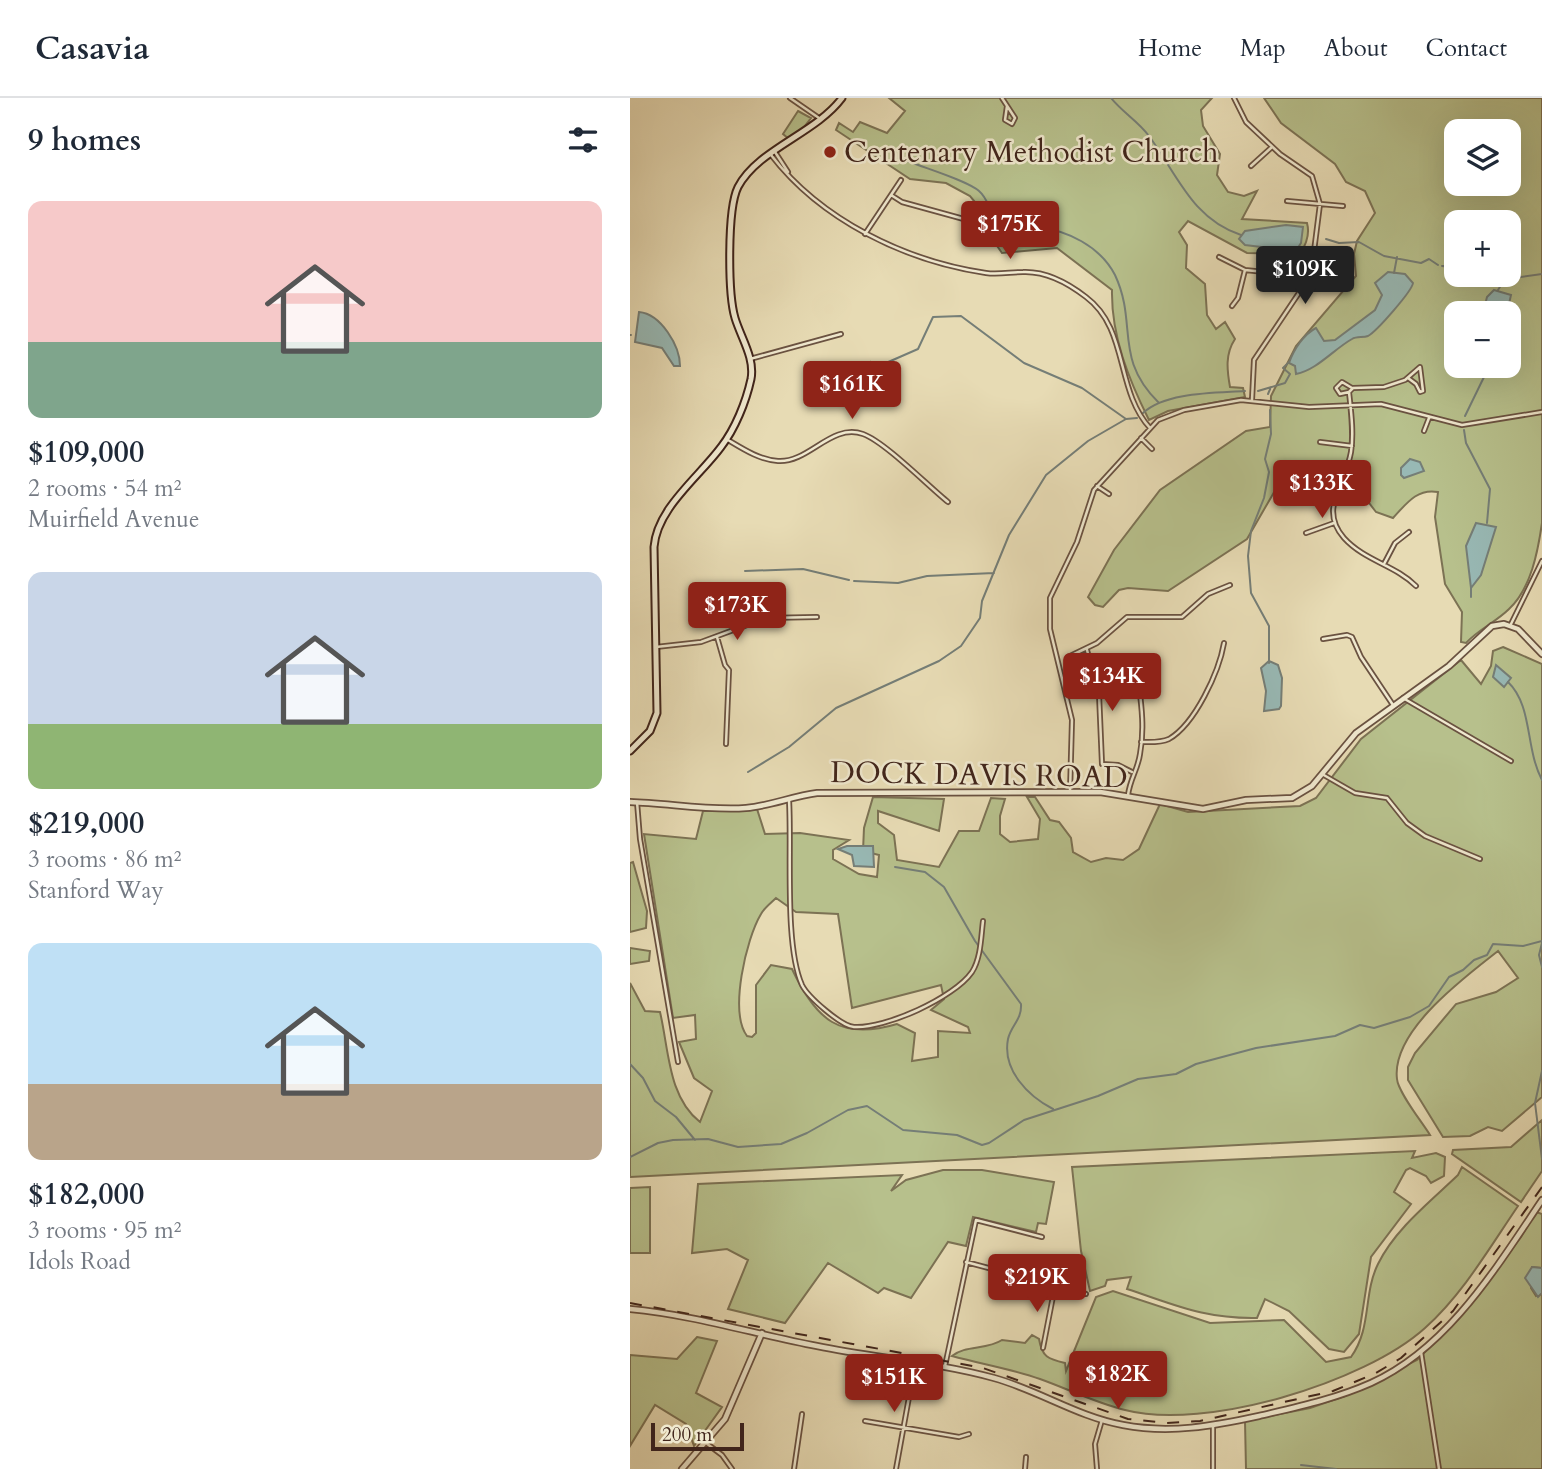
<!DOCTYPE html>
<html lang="en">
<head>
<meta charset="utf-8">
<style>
	:root { --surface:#fff; --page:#f6f6f7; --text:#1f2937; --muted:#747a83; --line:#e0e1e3; --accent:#8f2418 }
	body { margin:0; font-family:Cardo,serif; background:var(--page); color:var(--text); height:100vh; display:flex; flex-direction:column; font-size:26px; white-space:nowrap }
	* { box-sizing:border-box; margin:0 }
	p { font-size:23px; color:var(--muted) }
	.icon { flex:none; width:38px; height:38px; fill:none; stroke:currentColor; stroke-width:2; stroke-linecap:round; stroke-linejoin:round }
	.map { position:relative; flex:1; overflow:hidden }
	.details { display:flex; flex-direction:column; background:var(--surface); width:630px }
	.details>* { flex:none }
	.fabs { position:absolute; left:814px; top:21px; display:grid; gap:14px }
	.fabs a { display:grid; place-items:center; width:77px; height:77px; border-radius:14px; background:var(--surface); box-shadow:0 7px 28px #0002; font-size:35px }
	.scale { position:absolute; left:21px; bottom:18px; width:93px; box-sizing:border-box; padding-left:7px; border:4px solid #41251b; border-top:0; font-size:19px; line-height:24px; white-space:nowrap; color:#41251b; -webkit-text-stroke:5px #efe8ce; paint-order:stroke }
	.price { position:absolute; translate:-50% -60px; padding:0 16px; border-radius:7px; background:var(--accent); color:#fff; font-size:23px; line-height:46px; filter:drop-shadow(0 2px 4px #0008) }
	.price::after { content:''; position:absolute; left:50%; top:42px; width:21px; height:16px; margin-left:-10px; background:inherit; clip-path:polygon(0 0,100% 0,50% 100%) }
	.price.selected { background:#222; color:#fff }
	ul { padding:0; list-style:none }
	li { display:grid; align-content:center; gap:14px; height:371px; padding:0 28px }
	li span { display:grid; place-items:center; height:217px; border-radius:14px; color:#555 }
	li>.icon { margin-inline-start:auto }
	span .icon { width:126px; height:126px; fill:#fffc; stroke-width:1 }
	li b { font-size:30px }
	h2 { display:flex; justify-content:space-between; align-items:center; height:84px; padding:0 28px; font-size:30px }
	header { display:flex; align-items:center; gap:42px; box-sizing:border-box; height:98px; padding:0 35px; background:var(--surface); border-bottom:2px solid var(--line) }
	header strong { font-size:33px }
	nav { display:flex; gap:38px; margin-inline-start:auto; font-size:24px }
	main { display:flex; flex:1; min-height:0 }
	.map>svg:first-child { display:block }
	.green { fill:#b7c08c; stroke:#7c7254; stroke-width:2; fill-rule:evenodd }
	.water { fill:#98b9b5; stroke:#757e77; stroke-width:2 }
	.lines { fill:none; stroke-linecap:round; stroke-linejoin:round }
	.stream { stroke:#757e77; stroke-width:2 }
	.minor-casing { stroke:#6a5241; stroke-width:6 }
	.tertiary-casing { stroke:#6a5241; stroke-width:8 }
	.secondary-casing { stroke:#41251b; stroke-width:9 }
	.minor { stroke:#efe8ce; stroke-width:2.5 }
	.tertiary { stroke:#efe8ce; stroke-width:4.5 }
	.secondary { stroke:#efe8ce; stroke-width:5 }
	.rail { stroke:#41251b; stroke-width:2; stroke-dasharray:12 12; stroke-linecap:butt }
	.poi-dot { fill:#8f2418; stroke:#efe8ce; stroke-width:2.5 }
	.labels { text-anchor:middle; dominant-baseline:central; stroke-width:5; stroke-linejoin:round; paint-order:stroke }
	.poi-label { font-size:30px; fill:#41251b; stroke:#efe8ce; text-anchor:start }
	.street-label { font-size:30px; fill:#41251b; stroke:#efe8ce }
</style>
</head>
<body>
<header>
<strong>Casavia</strong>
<nav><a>Home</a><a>Map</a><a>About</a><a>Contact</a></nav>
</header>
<main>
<section class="details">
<h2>9 homes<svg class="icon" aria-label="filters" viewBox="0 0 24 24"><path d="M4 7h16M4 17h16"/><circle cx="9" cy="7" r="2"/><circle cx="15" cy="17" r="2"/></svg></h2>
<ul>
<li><span style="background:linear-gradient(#f6c9c9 65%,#7fa58c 0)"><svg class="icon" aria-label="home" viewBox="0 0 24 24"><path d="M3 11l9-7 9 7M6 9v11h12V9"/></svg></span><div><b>$109,000</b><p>2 rooms · 54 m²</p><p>Muirfield Avenue</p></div></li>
<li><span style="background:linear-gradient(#c9d6e8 70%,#8fb573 0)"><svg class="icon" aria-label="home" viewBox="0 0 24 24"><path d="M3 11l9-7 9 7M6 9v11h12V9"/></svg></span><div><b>$219,000</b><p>3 rooms · 86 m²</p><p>Stanford Way</p></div></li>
<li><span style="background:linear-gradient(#bfe0f5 65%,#b9a48a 0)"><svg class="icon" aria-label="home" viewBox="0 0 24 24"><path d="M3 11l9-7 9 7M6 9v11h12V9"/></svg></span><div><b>$182,000</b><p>3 rooms · 95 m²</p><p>Idols Road</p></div></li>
</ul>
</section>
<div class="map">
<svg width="912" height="1371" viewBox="0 0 912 1371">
	<rect width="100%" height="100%" fill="#e7dbb4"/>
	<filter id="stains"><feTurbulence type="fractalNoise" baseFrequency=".00286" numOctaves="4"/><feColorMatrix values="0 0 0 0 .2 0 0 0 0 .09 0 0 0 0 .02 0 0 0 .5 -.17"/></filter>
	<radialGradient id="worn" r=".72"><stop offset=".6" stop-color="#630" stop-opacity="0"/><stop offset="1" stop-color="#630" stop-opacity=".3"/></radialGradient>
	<path class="green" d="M259 0H582L571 12 573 28 590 56 587 77 598 94 614 98 627 93 612 121 677 125C680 136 676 147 670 156L617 155 558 123 549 134 557 147 556 170 575 186 577 217 586 231 595 224 605 241C595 256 597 272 600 289L613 290 615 299 538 313 519 322C499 282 481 238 482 192L427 150 372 155 365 145V128L340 98 316 85 280 81 206 32 209 25 223 34 230 24 257 35 275 13Z
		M634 0H912V425C908 453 901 491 879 511 866 524 849 531 836 545L831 544 832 514 815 486 805 419 808 394C787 390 776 406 763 420L746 414 733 397 677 379 670 371 660 383 647 389 617 441 538 493 498 490 489 492 473 509 465 507 458 499 484 452 530 392 616 333 640 329 641 298 666 248 726 178 724 156 727 143 745 115 735 93 716 84 705 66 651 25ZM826 33H878V86H826ZM826 124H878V177H826ZM826 215H878V268H826Z
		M168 13 181 20 171 33 159 41 153 36Z
		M873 549 912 566V999L872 1033 858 1029 840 1038 813 1039 778 982V969L785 955 826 906 866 894 888 880 868 853C835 879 761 933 767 981 768 994 792 1024 800 1037L0 1079V885L15 913 30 914C39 952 38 999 70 1024L82 993 64 980 49 944 66 941 65 917 43 920 14 736 66 741 73 713 127 711 135 736 170 735 219 742 203 752V761L229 776 247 779 249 757 233 753 234 730 243 699 314 701 309 733 248 713V725L264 737 267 762 309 769 329 733H349L361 700 375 701 370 718V736L380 744 408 741 410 721 397 699H405L420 722 429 724 441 740 443 754 461 764 476 760 493 762 509 751 530 706 558 714 670 708 686 700 731 641 831 562 851 586 861 568 863 553ZM146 800 166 814 208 816 222 910 311 887 314 901 301 912 338 929 340 935 308 933V959L282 963 285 935 267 926C210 943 186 922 162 871L141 867 126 887V935L122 939 117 938C99 914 116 841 131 816 134 810 141 805 146 800Z
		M3 764 17 813 16 830 0 834V765Z
		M0 850 20 853 19 863 0 866Z
		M912 1022V1073L891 1104 822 1056 823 1052 881 1049Z
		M785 1053 782 1060 806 1055 815 1059 814 1078 801 1085 796 1078 780 1070 776 1072 764 1094 781 1106 741 1159 729 1236 714 1254 699 1251 659 1213 635 1201 627 1220C574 1221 546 1207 497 1191L501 1179 477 1182 475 1188 460 1193 451 1153 442 1069Z
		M832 1069 888 1108C860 1149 833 1196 795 1230 734 1285 575 1333 495 1312 466 1305 438 1291 410 1281 382 1271 351 1266 322 1258 335 1247 357 1252 372 1242L395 1245 402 1237 409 1241C412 1259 418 1261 435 1265L436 1273 466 1199 483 1193 580 1225 654 1222 696 1264 721 1259C742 1230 733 1196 748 1166 765 1131 801 1103 828 1077Z
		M313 1072H352L424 1084 416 1126 408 1125 406 1134 343 1119 336 1148 318 1144 281 1200 254 1190 248 1195 198 1165 155 1225 98 1211 118 1162 97 1151 62 1155 68 1086 272 1077 261 1093 276 1082Z
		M20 1089V1155H0V1090Z
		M906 1114 912 1116V1170L902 1169 901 1190 906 1198 912 1195V1371H616L615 1323 680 1310 715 1298 787 1262 827 1222 891 1139Z
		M67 1239 87 1243 66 1295 92 1309 64 1348 56 1326 25 1307 0 1348V1257L47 1261Z"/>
	<path class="water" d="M656 127 673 129 671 145 666 153 615 147 609 141 615 133Z
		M758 174 775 176 783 185C782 193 747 233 738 238 733 240 727 238 722 241 704 251 687 272 666 276L665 268 659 265C664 251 674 236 686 230L694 243 705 242 745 212 752 197 745 185Z
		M864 192 881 197 877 215H853L857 199Z
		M9 214C31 216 50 248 50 268H44L32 250 5 244Z
		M240 264 241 280 214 289 205 287C209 274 227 266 240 264Z
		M780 361 790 364 794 373 774 380 771 377V370Z
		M846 425 866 429 851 477 841 490 836 448Z
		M639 563 648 567 652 580 651 608 649 611 634 613 636 593 631 570Z
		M866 567 881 580 874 589 863 579Z
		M217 748H243L244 769 224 768 222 757 208 751Z
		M902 1169 912 1170V1195L908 1199 895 1180Z"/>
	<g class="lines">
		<path class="stream" d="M481 0C492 14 508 23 519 38 547 76 562 121 611 137
			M275 62C294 70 336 82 349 93 361 103 358 119 374 126 383 130 396 128 406 129 437 132 470 148 485 177 508 226 483 260 529 305
			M696 141 709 145 729 144 754 158 791 165 799 161 808 167
			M812 168 826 170
			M813 168 824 171
			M764 175 767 159
			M861 177 877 179 885 175 891 179 912 176
			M868 192 876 179
			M0 237H1
			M240 272 288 251 303 219 331 218 394 265 452 290 496 321
			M628 293 655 285 660 276 653 270 659 264
			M638 296 641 289
			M513 315C535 294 585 295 615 293
			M835 318 854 279 855 268
			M834 332 836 345 860 391 857 425
			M115 473 173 471 219 482
			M224 483 268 485 297 478 364 475
			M841 499V490
			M639 565V528L621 495 618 458 621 433 634 400 639 374 635 361 641 336 640 312
			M878 584C903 608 895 650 912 682
			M118 674 159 649 206 610 309 563 331 548 350 520 352 503 379 437 416 377 458 343 496 321 507 320
			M265 769 295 774 314 789 345 843 391 906C392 922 381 927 378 941 372 972 398 998 423 1011
			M912 845 909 857 912 869
			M0 966 13 980 25 1003 46 1019 65 1042
			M912 973 905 1005 912 1061
			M0 1059 28 1045 43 1042 78 1041 108 1049 151 1046 177 1035 218 1012 237 1008 273 1032 327 1037 352 1047 359 1045 394 1022 468 998 508 981 546 976 566 966 626 950 705 938 730 927 744 930 780 919 799 908 819 879 833 872 844 862 857 857 863 846 893 848 912 843
			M671 1367 706 1371"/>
		<defs>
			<path id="minor" d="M160 0 189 20
				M372 0 385 20 382 26 375 22 377 8
				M604 0 616 24 650 56 682 78 690 106 681 177 624 262 622 302
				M145 54 158 74
				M141 57C191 122 275 163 356 175 368 177 381 174 393 174 416 173 438 185 456 199 499 231 485 292 520 330
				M621 68 642 49
				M261 97 272 104 341 123
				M657 103 713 108
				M235 136 271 82
				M589 159 615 172 655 176 674 190
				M683 168 703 170
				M602 208 608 200 615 172
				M120 261 211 236
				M778 280 786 286 790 294 793 293 790 269 775 282 754 289 723 290 719 294C721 313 724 335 721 354 716 385 688 411 714 440 735 463 765 467 786 488
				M719 294 710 296 706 290 712 284 722 290
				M794 333 799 320
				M511 340 522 351
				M98 342C113 351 130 362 148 363 179 365 201 325 233 336 255 344 298 388 318 404
				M690 344 722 348
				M467 388 479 396
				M676 435 704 425
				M754 466 765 445 779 434
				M880 528 912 463
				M87 539 95 567 99 572 96 646
				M693 541 717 537 722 539 731 559 763 607
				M26 549 71 544 136 520 187 519
				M457 552 469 596 472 666 488 667 502 674
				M438 559 467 545 497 519H552L578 496 600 487
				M467 585 508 579C511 604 515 630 510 656 508 671 500 681 498 697
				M773 600 881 663
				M511 644C521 644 530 645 539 641 565 626 589 574 594 545
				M692 676 725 695 757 700 777 725 795 738 850 761
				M440 694 442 622 420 531V500L447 444 464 392 528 322 554 312 611 302 679 309 751 306 832 327 912 314
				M159 702C162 750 154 847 172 887 178 899 211 928 224 929 255 931 324 900 342 874 351 860 351 839 353 823
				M7 704 10 741 48 964
				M336 1164 456 1196
				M413 1250 425 1188
				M791 1254 809 1371
				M315 1268 346 1122 412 1139
				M235 1323 329 1339 339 1336
				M583 1328V1371
				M76 1345 92 1357 102 1371
				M164 1371 172 1316
				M266 1371 285 1266
				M395 1371 396 1359
				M467 1371 465 1346 472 1322"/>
			<path id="tertiary" d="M0 704C38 705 78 713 116 710 140 708 163 698 187 695L470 694 573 711 616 702 662 700 682 688 726 635 819 568 862 528 874 526 888 531 912 556
				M0 1211C64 1217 124 1236 187 1248 245 1260 306 1264 364 1280 408 1292 448 1319 493 1327 540 1336 583 1328 629 1318 667 1309 705 1301 741 1285 818 1250 866 1170 912 1102
				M52 1371 95 1321 132 1235"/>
			<path id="secondary" d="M0 653 20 633 27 615 24 449C27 410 69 379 91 349 105 331 116 304 121 281 125 260 111 240 105 220 98 196 97 111 108 89 128 51 185 36 212 0"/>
		</defs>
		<use href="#minor" class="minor-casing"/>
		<use href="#tertiary" class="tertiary-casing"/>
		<use href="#secondary" class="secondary-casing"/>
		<use href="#minor" class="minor"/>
		<use href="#tertiary" class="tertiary"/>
		<use href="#secondary" class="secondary"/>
		<path class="rail" d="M0 1205 353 1270 498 1321 536 1325 570 1323 703 1293 746 1275 771 1260 823 1213 912 1089"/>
	</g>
	<circle class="poi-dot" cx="200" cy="54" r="7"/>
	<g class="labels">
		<g class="poi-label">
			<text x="214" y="54">Centenary Methodist Church</text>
		</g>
		<g class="street-label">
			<text transform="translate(349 677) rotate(1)">DOCK DAVIS ROAD</text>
		</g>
	</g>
	<rect width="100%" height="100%" filter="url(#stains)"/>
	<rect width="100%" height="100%" fill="url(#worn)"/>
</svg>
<div class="fabs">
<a><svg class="icon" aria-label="layers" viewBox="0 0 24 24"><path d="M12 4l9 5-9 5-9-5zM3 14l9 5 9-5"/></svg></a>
<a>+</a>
<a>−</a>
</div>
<div class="scale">200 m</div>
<b class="price" style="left:380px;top:163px">$175K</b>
<b class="price selected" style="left:675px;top:208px">$109K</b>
<b class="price" style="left:222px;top:323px">$161K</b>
<b class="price" style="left:692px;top:422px">$133K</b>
<b class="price" style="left:107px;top:544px">$173K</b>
<b class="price" style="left:482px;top:615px">$134K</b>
<b class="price" style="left:407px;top:1216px">$219K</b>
<b class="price" style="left:488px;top:1313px">$182K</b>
<b class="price" style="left:264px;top:1316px">$151K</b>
</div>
</main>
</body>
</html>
